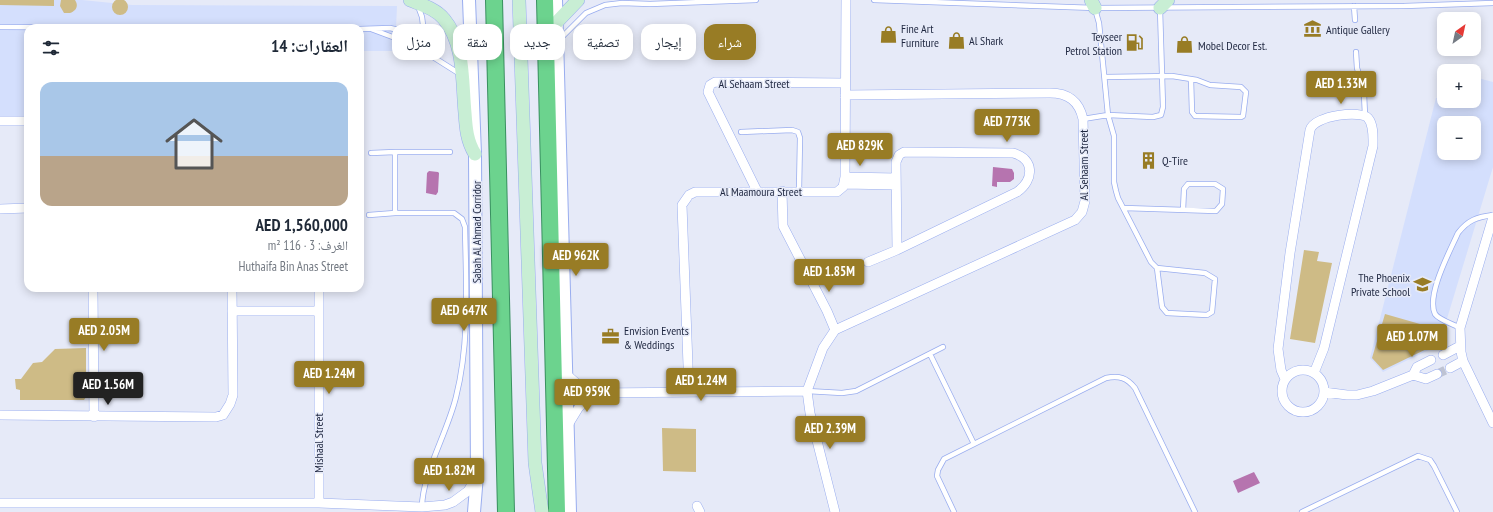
<!DOCTYPE html>
<html lang="ar">
<head>
<meta charset="utf-8">
<style>
	:root { --surface:#fff; --page:#f2f2f3; --text:#1f2937; --muted:#747a83; --line:#e0e1e3; --accent:#987c25 }
	body { margin:0; font-family:"PT Sans Narrow","Noto Naskh Arabic",sans-serif; background:var(--page); color:var(--text); direction:rtl; height:100vh; display:flex; flex-direction:column; font-size:15px; white-space:nowrap }
	* { box-sizing:border-box; margin:0 }
	p { font-size:13px; color:var(--muted) }
	.icon { flex:none; width:22px; height:22px; fill:none; stroke:currentColor; stroke-width:2; stroke-linecap:round; stroke-linejoin:round }
	.map { position:relative; flex:1; overflow:hidden; direction:ltr }
	.details { position:absolute; left:24px; top:24px; width:340px; height:268px; display:flex; flex-direction:column; background:var(--surface); border-radius:12px; box-shadow:0 2px 10px #0003; direction:rtl }
	.details>* { flex:none }
	.guide { position:absolute; left:376px; top:24px; width:380px; height:36px; direction:rtl; display:flex; gap:8px }
	.needle { width:26px; rotate:33deg }
	.tools { position:absolute; left:1437px; top:12px; display:grid; gap:8px }
	.tools a { display:grid; place-items:center; width:44px; height:44px; border-radius:8px; background:var(--surface); box-shadow:0 2px 10px #0003; font-size:20px }
	.price { position:absolute; translate:-50% -34px; padding:0 9px; border-radius:4px; background:var(--accent); color:#fff; font-size:13px; line-height:26px; filter:drop-shadow(0 1px 2px #0008) }
	.price::after { content:''; position:absolute; left:50%; top:24px; width:12px; height:9px; margin-left:-6px; background:inherit; clip-path:polygon(0 0,100% 0,50% 100%) }
	.price.current { background:#222; color:#fff }
	ul { padding:0; list-style:none }
	li { display:grid; align-content:center; gap:8px; height:212px; padding:0 16px }
	li+li { border-top:1px solid var(--line) }
	li span { display:grid; place-items:center; height:124px; border-radius:12px; color:#555 }
	li>.icon { margin-inline-start:auto }
	span .icon { width:72px; height:72px; fill:#fffc; stroke-width:1 }
	li b { font-size:17px }
	h2 { display:flex; justify-content:space-between; align-items:center; height:48px; padding:0 16px; font-size:17px }
	.tag { padding:0 14px; border-radius:12px; background:var(--surface); box-shadow:0 2px 10px #0003; font-size:14px; line-height:36px }
	.tag.current { background:var(--accent); color:#fff }
	.map>svg:first-child { display:block }
	.built { fill:#d4dffd; fill-rule:evenodd }
	.green { fill:#cebb86 }
	.water { fill:#b674af }
	.lines { fill:none; stroke-linecap:round; stroke-linejoin:round }
	.minor-tunnel { stroke:#bec3d3; stroke-width:9; stroke-dasharray:9 4.5; stroke-linecap:butt }
	.service-casing { stroke:#99adef; stroke-width:6 }
	.minor-casing { stroke:#99adef; stroke-width:10 }
	.tertiary-casing { stroke:#99adef; stroke-width:14 }
	.secondary-casing { stroke:#99adef; stroke-width:14 }
	.trunk-casing { stroke:#399060; stroke-width:18 }
	.service { stroke:#fff; stroke-width:4.5 }
	.minor { stroke:#fff; stroke-width:9 }
	.tertiary { stroke:#fff; stroke-width:12 }
	.secondary { stroke:#c8eed4; stroke-width:13 }
	.trunk { stroke:#6cd38e; stroke-width:16 }
	.labels { text-anchor:middle; dominant-baseline:central; stroke-width:3; stroke-linejoin:round; paint-order:stroke }
	.poi-label { font-size:12px; fill:#1f2740; stroke:#e6eaf8; text-anchor:start }
	.street-label { font-size:12px; fill:#1f2740; stroke:#e6eaf8 }
</style>
</head>
<body>
<div class="map">
<svg width="1493" height="512" viewBox="0 0 1493 512">
	<rect width="100%" height="100%" fill="#e6eaf8"/>
	<path class="built" d="M0 0H82L132 5 397 6 395 51H360V28H28V117H0Z
		M1474 77 1493 82V167L1439 345 1383 372 1370 358 1436 98H1441L1444 88V101H1474ZM1444 123H1474V153H1444Z"/>
	<path class="green" d="M112 7a8 8 0 1 1 16 0a8 8 0 1 1-16 0Z
		M0 0H54V6L0 5Z
		M61 0H75C79 6 76 11 70 13H64L60 6Z
		M1304 250 1319 252 1317 261 1332 263 1315 343 1290 339Z
		M1385 314 1441 330 1437 344 1383 370 1372 358Z
		M86 348V397L84 400H20V390L16 389 15 379H21L33 363 42 362 55 349Z
		M662 428 696 429V472L663 471Z"/>
	<path class="water" d="M993 167 1012 169 1014 173V179L1010 182H997V187L992 186Z
		M429 171 438 172 439 173 438 192 436 195 426 193 427 173Z
		M1254 472 1260 483 1238 493 1233 481Z"/>
	<g class="lines">
		<path class="minor-tunnel" d="M1437 374 1450 368"/>
		<defs>
			<path id="service" d="M874 0 1095 8 1404 6 1493 3
				M1354 6 1355 20
				M1095 9 1099 23 1108 115 1114 136V182L1116 191 1118 198 1151 262 1157 268 1205 273 1215 279 1212 312 1207 315 1167 313 1162 307 1157 268
				M0 27 277 28
				M360 29 390 28 415 34 423 25 422 17 418 6
				M371 29 414 45 460 74
				M559 40 586 13 605 5 622 3 650 4 756 0
				M1356 52 1357 68 1362 84
				M1105 77 1172 76 1197 80 1210 85 1241 87 1246 92 1243 116 1241 117 1195 116 1192 112 1191 79
				M1364 94 1365 115
				M1083 119 1108 115 1153 117 1161 115 1163 107 1160 9
				M741 132 792 130 798 132 800 138 799 191
				M371 153 395 152
				M1124 208 1216 211 1222 204 1223 189 1215 184H1188L1184 189 1183 210
				M369 215 395 213
				M1460 328C1453 324 1439 320 1435 314 1426 295 1450 251 1458 233 1468 220 1477 217 1493 215
				M930 354 974 444
				M807 391 842 393 856 391 943 347
				M422 507C422 475 448 431 456 397 470 342 466 283 465 227L462 219 454 213H395V152H450
				M954 512 937 476 938 470 944 459 1106 378C1119 375 1127 378 1135 388L1195 512
				M1302 512 1418 456 1430 460 1434 466 1457 512"/>
			<path id="minor" d="M0 121H28
				M845 177 896 178
				M844 184 896 185
				M757 191 708 92 710 85 715 82 845 83
				M782 191 783 226 827 311 835 330 823 348 807 391 810 413 835 512
				M0 209 28 208
				M1493 217 1460 328 1461 352 1463 361 1493 423
				M868 262 897 250 1017 192C1034 180 1035 159 1013 153L904 152 899 155 896 162 897 250
				M93 288 94 417
				M232 311H318
				M835 330 1075 220 1082 212 1085 201 1083 119C1079 101 1068 93 1050 93L845 95
				M1443 355 1460 346
				M1450 368 1463 361
				M1282 391a21 21 0 1 1 42 0a21 21 0 1 1-42 0Z
				M567 375 581 387 595 393 807 391
				M1413 375 1426 379 1437 374
				M1285 379 1281 370 1278 349 1290 253 1310 130C1314 115 1362 110 1368 118 1374 125 1373 138 1373 146L1324 348 1314 373
				M689 392 682 205 689 195 695 192H837L843 187 845 177 846 0
				M1324 392 1347 395H1357L1373 391 1413 375 1417 367 1431 360
				M0 415 216 417 223 415 230 404 233 395 232 288
				M568 425 579 407 595 393
				M0 503H319L422 507 445 505 453 502 468 491 475 479
				M319 503V288
				M697 506 700 512"/>
			<path id="tertiary" d="M469 0 475 154 477 475 474 512
				M556 0 570 512"/>
			<path id="secondary" d="M410 0C422 5 436 9 444 19 465 44 462 83 465 113 466 128 467 141 475 154
				M519 0 535 463 542 512
				M1091 0 1095 8
				M1160 8 1168 0
				M556 23 578 0"/>
			<path id="trunk" d="M494 0 506 512
				M545 0 557 512"/>
		</defs>
		<use href="#service" class="service-casing"/>
		<use href="#minor" class="minor-casing"/>
		<use href="#tertiary" class="tertiary-casing"/>
		<use href="#secondary" class="secondary-casing"/>
		<use href="#trunk" class="trunk-casing"/>
		<use href="#service" class="service"/>
		<use href="#minor" class="minor"/>
		<use href="#tertiary" class="tertiary"/>
		<use href="#secondary" class="secondary"/>
		<use href="#trunk" class="trunk"/>
	</g>
	<defs>
		<symbol id="museum-bare" viewBox="-9 -9 18 18"><path d="M0-6L6-3V-2H-6V-3ZM-5-1h2V3h-2ZM-1-1h2V3h-2ZM3-1h2V3H3ZM-6 4H6V6H-6Z" fill="#987c25" stroke="#e6eaf8" stroke-width="2.5" paint-order="stroke"/></symbol>
		<symbol id="shop-bare" viewBox="-9 -9 18 18"><path d="M-5-2.5h2.3a2.7 3.5 0 0 1 5.4 0H5L5.5 6h-11ZM-1.5-2.5h3a1.5 2.3 0 0 0-3 0Z" fill="#987c25" stroke="#e6eaf8" stroke-width="2.5" paint-order="stroke"/></symbol>
		<symbol id="fuel-bare" viewBox="-9 -9 18 18"><path d="M-5.5-6h7V0h2V4h1.3V-2.5L3-4.5l.8-.8L6-3V5H2.5V1h-1V6h-7ZM-4.2-4.7v3.2H.2V-4.7Z" fill="#987c25" stroke="#e6eaf8" stroke-width="2.5" paint-order="stroke"/></symbol>
		<symbol id="building-bare" viewBox="-9 -9 18 18"><path d="M-4-6H4V6H1V3H-1V6H-4ZM-2.5-4.3h1.7v1.8h-1.7ZM.8-4.3h1.7v1.8H.8ZM-2.5-1h1.7V.8h-1.7ZM.8-1h1.7V.8H.8Z" fill="#987c25" stroke="#e6eaf8" stroke-width="2.5" paint-order="stroke"/></symbol>
		<symbol id="school-bare" viewBox="-9 -9 18 18"><path d="M0-5L7-2L0 1L-7-2ZM-4 1L0 2.5L4 1V4Q0 6-4 4Z" fill="#987c25" stroke="#e6eaf8" stroke-width="2.5" paint-order="stroke"/></symbol>
		<symbol id="office-bare" viewBox="-9 -9 18 18"><path d="M-6-3h4V-5.5h4V-3h4V5H-6ZM-1-4.5V-3h2v-1.5ZM-6 0V1H6V0Z" fill="#987c25" stroke="#e6eaf8" stroke-width="2.5" paint-order="stroke"/></symbol>
	</defs>
	<g fill-rule="evenodd">
		<use href="#museum-bare" x="1300" y="16" width="25" height="25"/>
		<use href="#shop-bare" x="876" y="22" width="25" height="25"/>
		<use href="#shop-bare" x="944" y="28" width="25" height="25"/>
		<use href="#fuel-bare" x="1122" y="30" width="25" height="25"/>
		<use href="#shop-bare" x="1172" y="32" width="25" height="25"/>
		<use href="#building-bare" x="1136" y="148" width="25" height="25"/>
		<use href="#school-bare" x="1410" y="272" width="25" height="25"/>
		<use href="#office-bare" x="598" y="324" width="25" height="25"/>
	</g>
	<g class="labels">
		<g class="poi-label">
			<text x="901" y="28">Fine Art<tspan x="901" dy="14">Furniture</tspan></text>
			<text x="1326" y="29">Antique Gallery</text>
			<text x="1122" y="36" text-anchor="end">Teyseer<tspan x="1122" dy="14">Petrol Station</tspan></text>
			<text x="969" y="40">Al Shark</text>
			<text x="1198" y="45">Mobel Decor Est.</text>
			<text x="1162" y="160">Q-Tire</text>
			<text x="1410" y="277" text-anchor="end">The Phoenix<tspan x="1410" dy="14">Private School</tspan></text>
			<text x="624" y="330">Envision Events<tspan x="624" dy="14">&amp; Weddings</tspan></text>
		</g>
		<g class="street-label">
			<text x="754" y="83">Al Sehaam Street</text>
			<text transform="translate(1083 165) rotate(-90)">Al Sehaam Street</text>
			<text x="761" y="191">Al Maamoura Street</text>
			<text transform="translate(476 232) rotate(-90)">Sabah Al Ahmad Corridor</text>
			<text transform="translate(318 443) rotate(-90)">Mishaal Street</text>
		</g>
	</g>
</svg>
<div class="tools">
<a><svg class="needle" viewBox="-14 -14 28 28"><path d="M0-13l5 13h-10z" fill="#e53935"/><path d="M0 13l5-13h-10z" fill="#747a83"/></svg></a>
<a>+</a>
<a>−</a>
</div>
<b class="price" style="left:1341px;top:105px">AED 1.33M</b>
<b class="price" style="left:1007px;top:143px">AED 773K</b>
<b class="price" style="left:860px;top:167px">AED 829K</b>
<b class="price" style="left:576px;top:277px">AED 962K</b>
<b class="price" style="left:829px;top:293px">AED 1.85M</b>
<b class="price" style="left:464px;top:332px">AED 647K</b>
<b class="price" style="left:104px;top:352px">AED 2.05M</b>
<b class="price" style="left:1412px;top:358px">AED 1.07M</b>
<b class="price" style="left:329px;top:395px">AED 1.24M</b>
<b class="price" style="left:701px;top:402px">AED 1.24M</b>
<b class="price current" style="left:108px;top:406px">AED 1.56M</b>
<b class="price" style="left:587px;top:413px">AED 959K</b>
<b class="price" style="left:830px;top:450px">AED 2.39M</b>
<b class="price" style="left:449px;top:492px">AED 1.82M</b>
<div class="guide">
<a class="tag current">شراء</a>
<a class="tag">إيجار</a>
<a class="tag">تصفية</a>
<a class="tag">جديد</a>
<a class="tag">شقة</a>
<a class="tag">منزل</a>
</div>
<section class="details">
<h2>العقارات: 14<svg class="icon" aria-label="filters" viewBox="0 0 24 24"><path d="M4 7h16M4 17h16"/><circle cx="9" cy="7" r="2"/><circle cx="15" cy="17" r="2"/></svg></h2>
<ul>
<li><span style="background:linear-gradient(#a9c7e8 60%,#b9a48a 0)"><svg class="icon" aria-label="home" viewBox="0 0 24 24"><path d="M3 11l9-7 9 7M6 9v11h12V9"/></svg></span><div><b>AED 1,560,000</b><p>الغرف: 3 · 116 m²</p><p>Huthaifa Bin Anas Street</p></div></li>
</ul>
</section>
</div>
</body>
</html>
